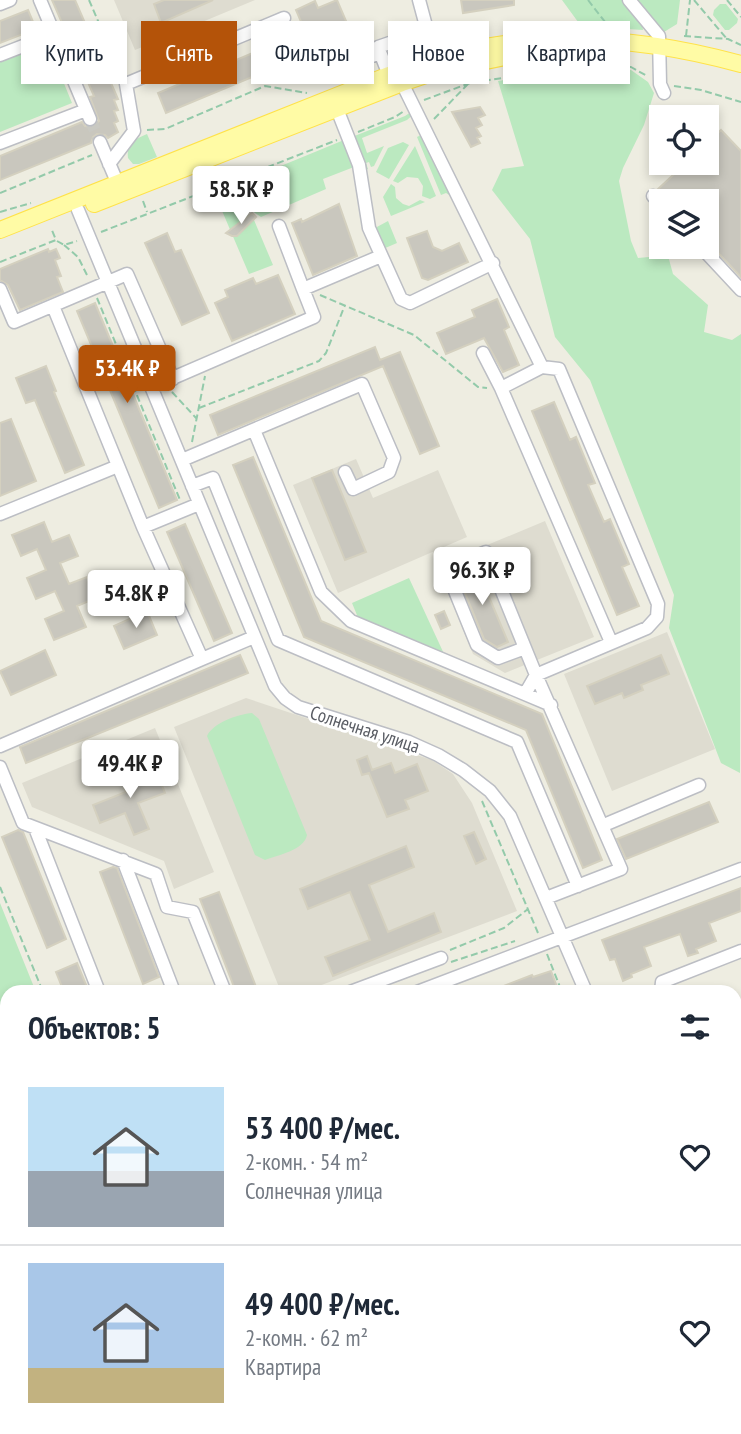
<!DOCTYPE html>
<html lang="ru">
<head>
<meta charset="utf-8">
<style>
	:root { --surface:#fff; --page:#f6f6f7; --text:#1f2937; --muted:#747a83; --line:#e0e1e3; --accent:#b45309 }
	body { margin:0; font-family:"PT Sans Narrow",sans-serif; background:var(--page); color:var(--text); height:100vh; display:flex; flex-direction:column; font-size:26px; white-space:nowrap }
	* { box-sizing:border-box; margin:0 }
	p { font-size:23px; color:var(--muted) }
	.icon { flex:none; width:38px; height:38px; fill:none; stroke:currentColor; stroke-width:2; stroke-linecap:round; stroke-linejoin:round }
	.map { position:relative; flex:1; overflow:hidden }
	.details { position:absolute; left:0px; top:985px; width:742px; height:450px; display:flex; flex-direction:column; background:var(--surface); border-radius:21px 21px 0 0; box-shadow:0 4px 10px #0003 }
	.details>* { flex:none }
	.guide { position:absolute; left:21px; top:21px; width:700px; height:63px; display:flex; gap:14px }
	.controls { position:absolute; left:649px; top:105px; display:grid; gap:14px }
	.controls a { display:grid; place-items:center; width:70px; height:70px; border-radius:0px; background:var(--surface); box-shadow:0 4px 10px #0003; font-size:35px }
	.price { position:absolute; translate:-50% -60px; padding:0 16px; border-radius:7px; background:#fff; color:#222; font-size:23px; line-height:46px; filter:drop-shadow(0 2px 4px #0008) }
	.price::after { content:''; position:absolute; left:50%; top:42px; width:21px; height:16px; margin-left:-10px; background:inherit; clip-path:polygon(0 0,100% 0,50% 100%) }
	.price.current { background:var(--accent); color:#fff }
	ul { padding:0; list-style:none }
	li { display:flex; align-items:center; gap:21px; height:175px; padding:0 28px }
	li+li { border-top:2px solid var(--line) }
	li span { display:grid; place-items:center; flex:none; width:196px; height:140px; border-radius:0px; color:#555 }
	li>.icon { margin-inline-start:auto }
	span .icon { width:84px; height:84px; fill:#fffc; stroke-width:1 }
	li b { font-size:30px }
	h2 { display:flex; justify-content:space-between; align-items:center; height:84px; padding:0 28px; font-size:30px }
	.pill { padding:0 24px; border-radius:0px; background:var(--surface); box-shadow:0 4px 10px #0003; font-size:24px; line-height:63px }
	.pill.current { background:var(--accent); color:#fff }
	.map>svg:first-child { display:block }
	.education { fill:#dedcd0 }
	.green { fill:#bbe9c0 }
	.building { fill:#c9c7be; stroke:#d4d0bf; stroke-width:2 }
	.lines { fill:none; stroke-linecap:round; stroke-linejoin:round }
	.minor-tunnel { stroke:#c9c9c2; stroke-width:12; stroke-dasharray:12 6; stroke-linecap:butt }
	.minor-casing { stroke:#bcbec4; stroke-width:15 }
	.major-casing { stroke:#ffe249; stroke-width:18 }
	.path { stroke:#93caaa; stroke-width:2; stroke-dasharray:7 3.5; stroke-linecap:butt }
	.minor { stroke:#fff; stroke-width:12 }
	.major { stroke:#fffba5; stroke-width:16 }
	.labels { text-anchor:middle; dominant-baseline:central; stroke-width:6; stroke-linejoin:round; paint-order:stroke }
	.street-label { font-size:19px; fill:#5a5d64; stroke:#fff }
</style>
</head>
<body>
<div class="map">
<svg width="741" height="1434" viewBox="0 0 741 1434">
	<rect width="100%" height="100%" fill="#eeede1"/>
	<path class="education" d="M114 0H255L135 50Z
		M356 459 373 498 438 470 467 537 338 593 293 485Z
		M545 521 594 637 505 673 473 654 437 566Z
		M667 632 715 749 612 791 564 674Z
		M246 698 432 760 453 774 472 803 517 911 303 992H281L174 727Z
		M155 728 214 872 174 889 164 861 32 807 22 783Z
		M99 1428H271L267 1434H101Z
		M353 1428H446L455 1434H349Z"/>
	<path class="green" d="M562 0H622L642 22 643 30 581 26Z
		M636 0H680L677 24 664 32Z
		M720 4H726L738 19 737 23 729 30H725L713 15 714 10Z
		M421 41 426 44 427 50 389 63 388 55 391 51Z
		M47 42 72 103 0 132V62Z
		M563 70H631L648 82 654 93 644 125 623 168 619 181 631 241 638 258 649 257 662 249 667 252 673 274 708 305 704 332 732 340 741 334 740 773 721 763 669 628 674 595 590 380 555 337 530 239 492 190 502 169 524 166 498 81Z
		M414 110 415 113 407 120 362 138 367 153 384 146 374 166 371 167 369 162 366 163 368 169 365 170 352 137 405 116Z
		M425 133 456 199 446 193 441 195 417 137Z
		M147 134 157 157 139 164H133L128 158C126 143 135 139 147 134Z
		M344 140 354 167 323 179 326 189 261 217 222 190Z
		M403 142 409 145 389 179 376 172 388 148Z
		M415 146 436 196 430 199 422 196 423 186 418 178 407 177 398 183 393 181Z
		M391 184 395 187 396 198 403 204 409 206 420 200 425 202 391 216 383 197Z
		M214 192 254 220 273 265 249 274Z
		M388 221 397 243 383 249 375 228Z
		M409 578 445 656 359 620 352 603Z
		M252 713 259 719 307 835C304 850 279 855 265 860L255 855 207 736C213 723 238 714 252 713Z
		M0 903 36 992H7V1030L0 1013Z"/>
	<path class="building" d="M52 0H75L118 99 114 100 118 110 114 111 118 121 114 123 118 132 108 138 105 135 97 134 93 137 91 143 0 180V156L82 122 85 126 93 127 99 121 90 97 94 96Z
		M164 0H213L161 23 154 4Z
		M337 0 352 35 328 45 330 49 315 55 314 51 166 113 158 93 305 31 296 10 315 1 318 8Z
		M461 0H514V5L463 13Z
		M28 10 36 29 0 43V21Z
		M480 107 485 115 478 118 482 125 476 128 481 136 477 138 480 143 471 147 452 112Z
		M721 130 741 151V277L707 241V201H670L658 189 686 163H707V143Z
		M339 204 357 256 313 275 292 223 301 219 302 222Z
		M252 213 256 217 237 236H232L226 233Z
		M427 231 433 247 442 251 459 243 468 262 428 280 422 278 407 238Z
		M167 233 175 252 181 250 209 313 182 325 145 243Z
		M48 249 49 252 56 249 60 258 55 260 61 276 57 277 63 292 20 310 8 285 0 280V269Z
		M278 275 295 314 232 341 215 303 228 297 225 290 253 278 256 284Z
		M497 299 509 327 504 330 519 365 503 372 484 338 446 354 437 333 475 317 472 310Z
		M95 303 177 500 159 508 77 311Z
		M375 347 380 360 400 352 439 446 420 454 383 366 218 435 210 415Z
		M46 366 56 391 54 392 84 465 65 473 35 400 26 403 16 378Z
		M554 402 570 440 576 437 595 483 588 485 604 522 610 519 629 564 622 567 639 606 617 615 532 411Z
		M11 419 36 481 0 496V423Z
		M253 457 321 621 542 714 602 860 583 868 526 730 304 637 233 465Z
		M332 470 366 552 345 560 312 478Z
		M44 522 52 542 69 535 78 556 60 563 69 584 87 577 96 598 77 606 86 627 54 640 45 619 64 611 55 591 36 599 27 578 46 570 37 549 21 556 12 535Z
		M185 524 232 633 214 641 167 532Z
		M476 566 508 642 497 647 484 639 457 574Z
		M147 611 157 635 124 649 114 626Z
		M444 611 450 625 441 629 435 615Z
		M45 650 56 675 11 695 0 671Z
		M240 655 248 673 26 763 20 747Z
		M661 655 669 674 641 685 643 690 624 698 622 693 595 704 587 686Z
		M367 756 372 770 391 763 395 773 417 764 428 791 405 800 409 809 387 817 369 773 362 775 357 760Z
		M132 762 141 785 159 778 165 793 138 803 149 829 134 835 125 813 100 823 93 805 126 792 117 768Z
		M709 802 718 822 626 859 617 839Z
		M18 830 23 832 66 939 47 948 2 837Z
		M474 832 486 859 476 864 464 836Z
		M406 846 414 867 369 885 388 932 434 913 441 932 333 976 325 957 370 940 350 892 308 909 300 889Z
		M113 867 117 868 159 977 143 984 100 872Z
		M741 888V911L709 923 716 941 696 949 698 953 688 956 680 934 644 947 651 966 631 974 632 977 623 981 615 959 610 960 602 940Z
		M219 892 258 992H236L200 899Z
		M77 963 89 992H64L56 972Z
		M551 971 559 992H488L532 975 533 977Z"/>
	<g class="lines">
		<path class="minor-tunnel" d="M90 119 100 142"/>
		<defs>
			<path id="minor" d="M40 0 90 119
				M419 0 437 67
				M629 0 659 36 660 84 664 93
				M0 4 10 0
				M0 55 54 34
				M347 65 380 53
				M392 83 378 47 407 37
				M402 83 542 367 559 369 658 604 657 617 647 628 536 675 525 694
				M337 109 359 165 369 228 401 299 410 303 493 263
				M100 142 120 189
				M0 143 86 110
				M109 164 134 131 126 84 284 18
				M653 196 662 205
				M78 210 275 686 285 698 298 707 409 742 438 755 463 770 490 791 510 816 586 992
				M279 226 303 289
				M701 247 741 290
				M0 289 14 322 127 274 173 379
				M53 306 143 527 202 659 254 637
				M483 353 501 388
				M542 367 501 388 611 642
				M152 387 314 317 303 289 381 256
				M254 430 321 592 351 621 551 705
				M182 460 362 384 394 458 389 472 353 489 345 472
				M192 486 213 478 278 640 517 742 578 886
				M0 514 118 466
				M143 527 199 504
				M525 648 498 658 477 645 446 569 486 552 536 675 621 869 546 898
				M0 746 202 659
				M0 767 23 823 156 874 167 907 193 912 225 992
				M604 825 699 785
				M35 828 99 992
				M123 860 174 992
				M350 992 441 958
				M417 992 741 869
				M661 992 662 982 741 951
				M735 1034 741 1032
				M0 1150 7 1147
				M735 1167 741 1172
				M735 1247 741 1250
				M735 1320 741 1324
				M735 1350 741 1341
				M0 1393 7 1400
				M44 1428 52 1434
				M606 1428 616 1434
				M288 1434 291 1428
				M683 1434 687 1428"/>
			<path id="major" d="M94 204 402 83 438 71 524 53
				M0 230 389 75C422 63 456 52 492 46 574 32 661 42 741 64"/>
		</defs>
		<use href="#minor" class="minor-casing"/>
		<use href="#major" class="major-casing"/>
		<path class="path" d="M89 0 121 74
			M588 0 609 27
			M694 0 727 39
			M727 0 741 17
			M684 36 728 39 741 45
			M686 36 690 0
			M674 86 701 90 741 102
			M424 100 470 83 566 68 631 67 647 76
			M434 119 469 83
			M147 130 165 129 265 86 307 93
			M358 132 395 117 404 111
			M0 193 92 155
			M143 201 147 212
			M0 212 31 203
			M101 232 337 140
			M57 241 64 245 77 241
			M64 245 78 257 88 277
			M0 262 56 240 51 228
			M320 295 414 335 478 387 487 388
			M97 298 180 500
			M172 392 197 419
			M199 408 319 361 326 353 345 305
			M192 442 205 376
			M482 801 538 933
			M0 887 43 992
			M450 950 504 928 528 909
			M547 954 562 992
			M451 962 515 941
			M0 1127 7 1124
			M735 1272 741 1276
			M466 1428 476 1434
			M527 1428 537 1434
			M735 1434 741 1425"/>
		<use href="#minor" class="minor"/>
		<use href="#major" class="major"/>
	</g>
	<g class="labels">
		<g class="street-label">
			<text transform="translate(365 729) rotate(18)">Солнечная улица</text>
		</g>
	</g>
</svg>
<div class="controls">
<a><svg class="icon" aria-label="locate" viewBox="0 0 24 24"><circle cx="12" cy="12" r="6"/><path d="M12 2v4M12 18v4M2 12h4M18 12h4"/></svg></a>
<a><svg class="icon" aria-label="layers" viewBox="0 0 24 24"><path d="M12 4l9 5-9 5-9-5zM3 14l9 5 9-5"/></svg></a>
</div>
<b class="price" style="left:241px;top:226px">58.5K ₽</b>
<b class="price current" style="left:127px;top:405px">53.4K ₽</b>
<b class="price" style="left:482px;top:607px">96.3K ₽</b>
<b class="price" style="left:136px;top:630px">54.8K ₽</b>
<b class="price" style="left:130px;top:800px">49.4K ₽</b>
<div class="guide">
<a class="pill">Купить</a>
<a class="pill current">Снять</a>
<a class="pill">Фильтры</a>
<a class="pill">Новое</a>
<a class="pill">Квартира</a>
</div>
<section class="details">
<h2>Объектов: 5<svg class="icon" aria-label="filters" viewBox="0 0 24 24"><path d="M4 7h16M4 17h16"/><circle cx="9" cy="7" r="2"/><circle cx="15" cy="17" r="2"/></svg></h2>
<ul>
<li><span style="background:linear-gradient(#bfe0f5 60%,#9aa5b1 0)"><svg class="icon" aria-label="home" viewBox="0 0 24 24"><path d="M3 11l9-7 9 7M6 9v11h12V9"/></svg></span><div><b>53 400 ₽/мес.</b><p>2-комн. · 54 m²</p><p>Солнечная улица</p></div><svg class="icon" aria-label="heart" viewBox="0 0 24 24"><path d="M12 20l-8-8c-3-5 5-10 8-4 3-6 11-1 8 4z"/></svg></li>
<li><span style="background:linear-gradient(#a9c7e8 75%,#c2b280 0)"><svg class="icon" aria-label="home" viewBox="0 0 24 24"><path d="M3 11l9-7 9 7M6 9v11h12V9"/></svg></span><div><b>49 400 ₽/мес.</b><p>2-комн. · 62 m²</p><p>Квартира</p></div><svg class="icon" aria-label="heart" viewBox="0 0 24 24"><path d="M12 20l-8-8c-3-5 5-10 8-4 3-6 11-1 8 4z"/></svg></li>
</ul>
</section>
</div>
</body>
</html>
